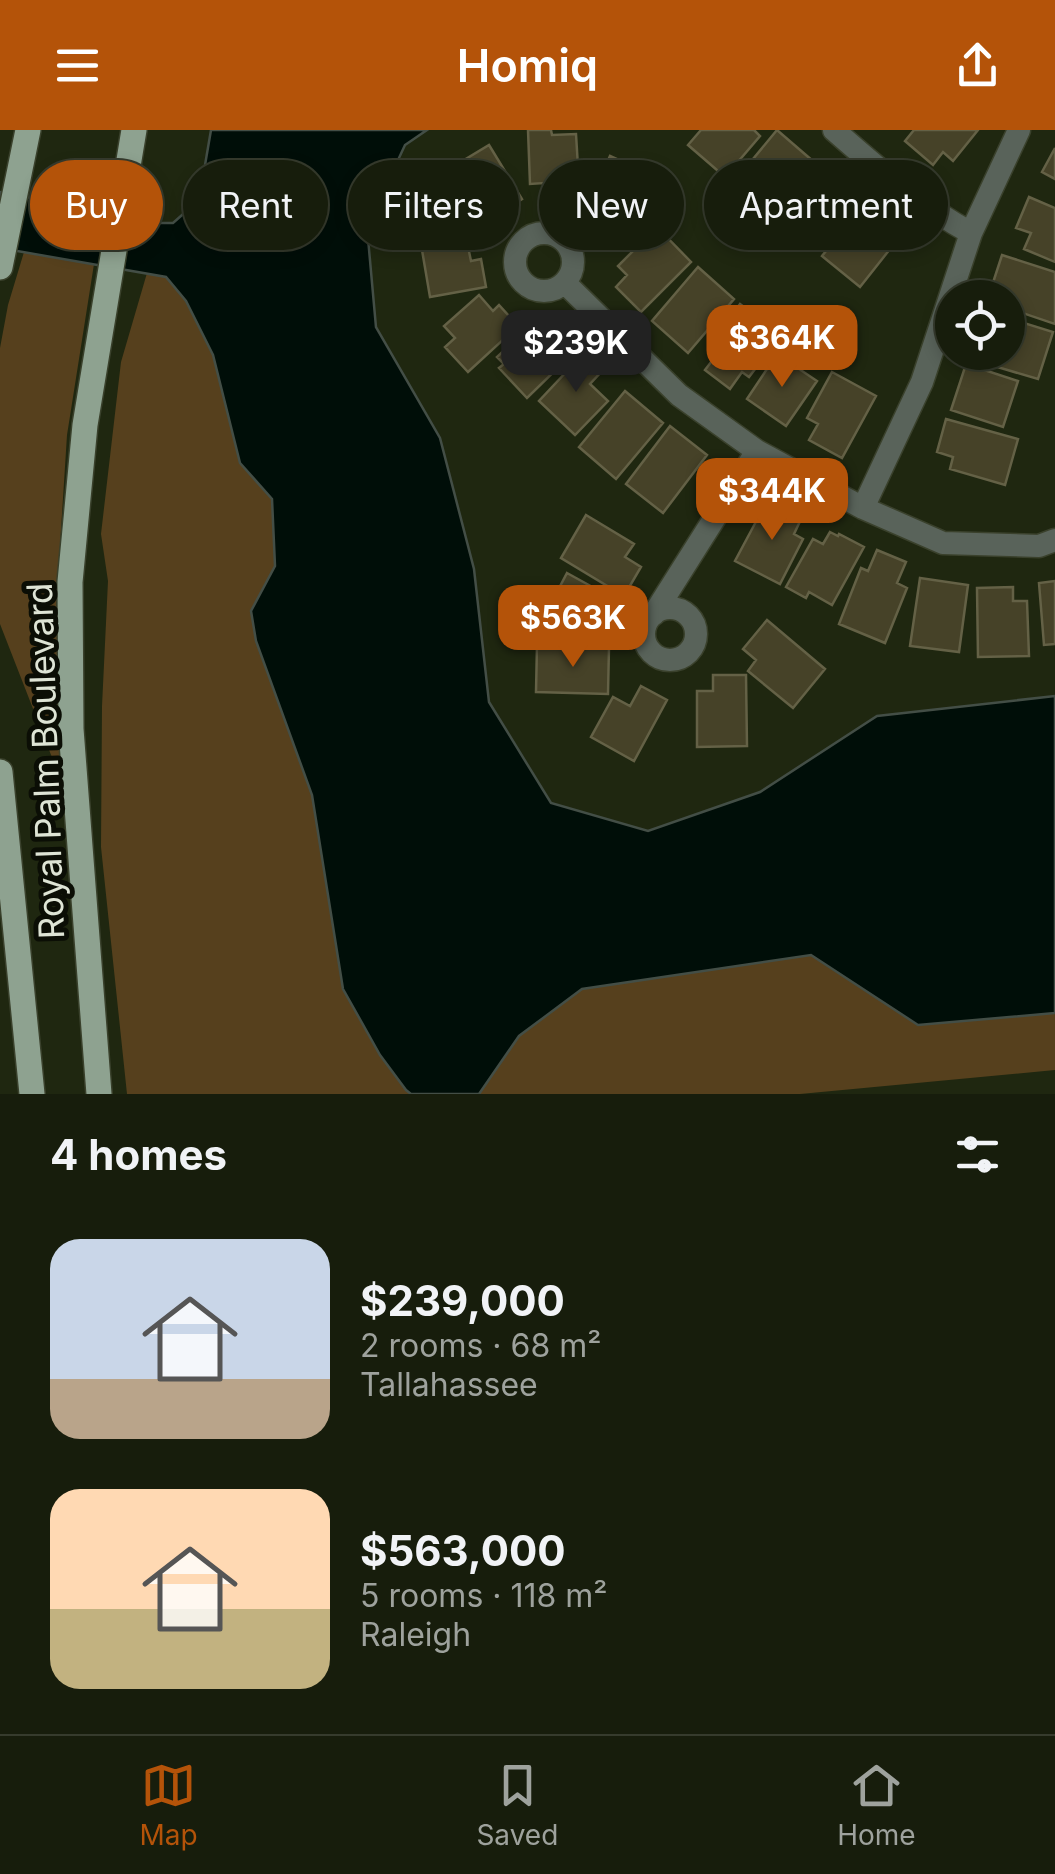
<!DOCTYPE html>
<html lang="en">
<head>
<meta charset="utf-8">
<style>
	:root { --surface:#171d0c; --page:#202615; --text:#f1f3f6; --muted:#9ea29d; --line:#363b2d; --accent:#b45309 }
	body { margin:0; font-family:Inter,sans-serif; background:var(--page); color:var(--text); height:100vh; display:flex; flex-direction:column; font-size:38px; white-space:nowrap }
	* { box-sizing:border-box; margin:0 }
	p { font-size:32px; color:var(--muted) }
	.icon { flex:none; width:55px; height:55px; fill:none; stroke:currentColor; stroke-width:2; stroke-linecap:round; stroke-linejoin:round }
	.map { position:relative; height:964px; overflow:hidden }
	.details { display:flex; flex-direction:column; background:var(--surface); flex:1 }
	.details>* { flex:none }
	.banner { position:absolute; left:30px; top:30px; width:995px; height:90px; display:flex; gap:20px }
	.controls { position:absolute; left:935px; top:150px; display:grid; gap:20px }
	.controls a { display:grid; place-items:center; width:90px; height:90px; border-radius:50%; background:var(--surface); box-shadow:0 5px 15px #0003,0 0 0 2px var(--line); font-size:50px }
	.price { position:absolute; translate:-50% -85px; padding:0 22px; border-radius:20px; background:var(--accent); color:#fff; font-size:32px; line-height:65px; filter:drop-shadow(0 2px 5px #0008) }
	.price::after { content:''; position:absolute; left:50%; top:60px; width:30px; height:22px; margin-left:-15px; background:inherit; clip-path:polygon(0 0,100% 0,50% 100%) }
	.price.on { background:#222; color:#fff }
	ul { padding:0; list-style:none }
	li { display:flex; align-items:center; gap:30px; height:250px; padding:0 50px }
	li span { display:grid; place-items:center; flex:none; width:280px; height:200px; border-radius:30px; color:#555 }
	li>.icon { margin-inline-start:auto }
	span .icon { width:120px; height:120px; fill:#fffc; stroke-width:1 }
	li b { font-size:42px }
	h2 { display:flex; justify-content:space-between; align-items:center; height:120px; padding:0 50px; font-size:42px }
	.tag { padding:0 35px; border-radius:45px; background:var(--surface); box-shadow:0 5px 15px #0003,0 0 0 2px var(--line); font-size:35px; line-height:90px }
	.tag.on { background:var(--accent); color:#fff }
	header { display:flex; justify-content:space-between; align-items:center; height:130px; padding:0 50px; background:var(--accent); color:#fff; font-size:45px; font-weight:600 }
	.menu { display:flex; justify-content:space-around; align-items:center; height:140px; border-top:2px solid var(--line); background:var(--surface); font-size:28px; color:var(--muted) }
	.menu a { display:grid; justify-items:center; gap:5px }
	.menu .on { color:var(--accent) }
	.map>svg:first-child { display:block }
	.green { fill:#56401d }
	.water { fill:#000e08; stroke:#434e46; stroke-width:2.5 }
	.building { fill:#464228; stroke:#646146; stroke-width:2.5 }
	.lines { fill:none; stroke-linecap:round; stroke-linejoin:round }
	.street-casing { stroke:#3a412c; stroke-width:25 }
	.primary-casing { stroke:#3a412c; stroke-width:28 }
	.street { stroke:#59635a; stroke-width:22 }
	.primary { stroke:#8ea290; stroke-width:25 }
	.labels { text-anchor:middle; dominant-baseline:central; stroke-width:10; stroke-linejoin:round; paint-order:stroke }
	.street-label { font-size:35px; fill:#dee4d5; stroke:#0b0e05 }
</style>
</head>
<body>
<header><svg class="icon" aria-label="menu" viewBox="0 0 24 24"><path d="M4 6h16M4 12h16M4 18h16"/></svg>Homiq<svg class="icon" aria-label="share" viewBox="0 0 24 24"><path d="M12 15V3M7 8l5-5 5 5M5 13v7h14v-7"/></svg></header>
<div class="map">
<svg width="1055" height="964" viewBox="0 0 1055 964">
	<rect width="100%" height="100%" fill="#1f2710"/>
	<path class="green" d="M24 122 94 134 67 305 56 479 61 630H53L0 494V218L8 175Z
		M147 143 166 147 186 171 213 226 240 333 272 369 275 436 251 481 256 511 312 665 343 859 380 925 411 964H127L101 717 102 576 108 451 101 404 121 232Z
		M811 825 918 895 1055 883V940L800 964H479L519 906 582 859Z"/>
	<path class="water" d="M211 0H427L405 15 367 97 376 197 440 308 474 439 489 572 551 673 648 701 760 662 877 586 1055 566V883L918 895 811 825 582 859 519 906 479 964H411L406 960 380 925 343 859 312 665 256 511 251 481 275 436 272 369 240 333 213 225 186 171 166 147 0 118V62L161 93H173L199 70Z"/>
	<path class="building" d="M528 0H551L552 5 576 4 580 70 552 71V69H545L544 53 530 54Z
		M701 0H754L760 6 725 47 688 15Z
		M777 0 814 32 780 72 743 41Z
		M914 0H978L953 31 943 22 933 35 905 11Z
		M489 15 522 69 500 83 491 68 470 80 446 41Z
		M1055 18V49L1042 42Z
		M610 26 654 46 634 93 589 73Z
		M821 36 858 67 814 120 777 89Z
		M1029 67 1055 78V132L1024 119 1031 103 1016 98Z
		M867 70 893 91 883 105 894 114 860 157 822 126Z
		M657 97 691 132 641 182 616 157 627 145 618 136Z
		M467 112 471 131 481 129 486 157 430 167 422 120Z
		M1002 125 1055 142V194L1008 178V168H988Z
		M698 137 734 169 688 223 652 191Z
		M479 165 493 181 499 175 518 196 468 242 445 217 455 208 444 196Z
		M740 174 781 205 749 247 742 242 730 259 705 240 718 223 709 216Z
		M545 182 563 201 561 203 569 210 559 220 567 229 527 268 499 238 504 234 497 227Z
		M1008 188 1053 202 1038 249 977 231 980 222H1008Z
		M585 222 603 240 590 254 608 271 575 305 539 271Z
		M777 224 817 251 786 296 747 269Z
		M966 234 1018 251 1003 297 951 280Z
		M832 242 876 266 842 328 809 310 818 294 807 288Z
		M625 261 663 293 616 349 579 317Z
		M946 289 1018 309 1005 355 950 339 953 327 937 322Z
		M670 296 707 325 663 383 626 354Z
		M776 370 803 385 794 404 803 409 780 454 735 431 759 386 766 389Z
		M586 385 634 414 625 427 641 437 624 466 561 428Z
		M830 402 838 406 839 404 864 417 832 475 809 462 806 468 786 457 813 409 823 414Z
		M877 420 906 432 897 453 907 458 885 513 839 494 861 438 868 441Z
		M567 443 614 469 592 510 545 485Z
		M920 448 968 455 959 522 910 516Z
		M1055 451V514L1044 515 1039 453Z
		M1013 457V471H1027L1029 526 978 527 977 458Z
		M767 490 825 539 793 578 748 541 756 530 743 519Z
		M537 515 609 517 608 564 536 562Z
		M713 545H746L747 616 697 617V561H713Z
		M641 556 667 570 634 631 591 607 613 567 630 576Z"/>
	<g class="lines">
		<defs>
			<path id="street" d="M834 0C876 37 921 76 971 103
				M515 132a29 29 0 1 1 58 0a29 29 0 1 1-58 0Z
				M565 153 679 265 757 321 863 378 943 413 1039 416 1055 410
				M863 378 922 252 971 103 1019 0
				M644 504a26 26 0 1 1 52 0a26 26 0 1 1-52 0Z
				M654 484 757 321"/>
			<path id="primary" d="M0 137 28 0
				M0 642 32 964
				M99 964 71 599 70 452 85 295 134 0"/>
		</defs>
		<use href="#street" class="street-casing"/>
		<use href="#primary" class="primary-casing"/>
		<use href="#street" class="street"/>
		<use href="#primary" class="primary"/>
	</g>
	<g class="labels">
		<g class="street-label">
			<text transform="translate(45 631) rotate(-92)">Royal Palm Boulevard</text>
		</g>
	</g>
</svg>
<div class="controls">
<a><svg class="icon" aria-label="locate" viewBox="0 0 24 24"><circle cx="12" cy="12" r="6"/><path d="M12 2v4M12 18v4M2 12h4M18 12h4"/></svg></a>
</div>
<b class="price" style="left:782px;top:260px">$364K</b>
<b class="price on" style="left:576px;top:265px">$239K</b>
<b class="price" style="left:772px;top:413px">$344K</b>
<b class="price" style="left:573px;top:540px">$563K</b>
<div class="banner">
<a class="tag on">Buy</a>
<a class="tag">Rent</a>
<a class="tag">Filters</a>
<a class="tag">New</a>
<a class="tag">Apartment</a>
</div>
</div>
<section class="details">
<h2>4 homes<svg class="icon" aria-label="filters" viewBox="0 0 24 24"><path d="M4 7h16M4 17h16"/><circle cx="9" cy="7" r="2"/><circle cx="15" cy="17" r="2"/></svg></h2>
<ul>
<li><span style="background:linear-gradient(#c9d6e8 70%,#b9a48a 0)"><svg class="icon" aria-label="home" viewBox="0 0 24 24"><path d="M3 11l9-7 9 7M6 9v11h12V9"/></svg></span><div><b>$239,000</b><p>2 rooms · 68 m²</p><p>Tallahassee</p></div></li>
<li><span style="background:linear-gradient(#ffd9b3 60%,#c2b280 0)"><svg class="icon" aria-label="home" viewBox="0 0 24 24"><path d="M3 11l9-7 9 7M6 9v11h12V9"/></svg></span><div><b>$563,000</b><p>5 rooms · 118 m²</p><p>Raleigh</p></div></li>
</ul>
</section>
<nav class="menu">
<a class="on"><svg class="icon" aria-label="map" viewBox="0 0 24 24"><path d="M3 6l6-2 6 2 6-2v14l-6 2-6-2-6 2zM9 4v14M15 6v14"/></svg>Map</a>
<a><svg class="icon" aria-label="saved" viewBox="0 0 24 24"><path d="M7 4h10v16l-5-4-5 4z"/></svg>Saved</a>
<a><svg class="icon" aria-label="home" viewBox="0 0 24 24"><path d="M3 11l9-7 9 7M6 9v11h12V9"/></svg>Home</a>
</nav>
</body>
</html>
